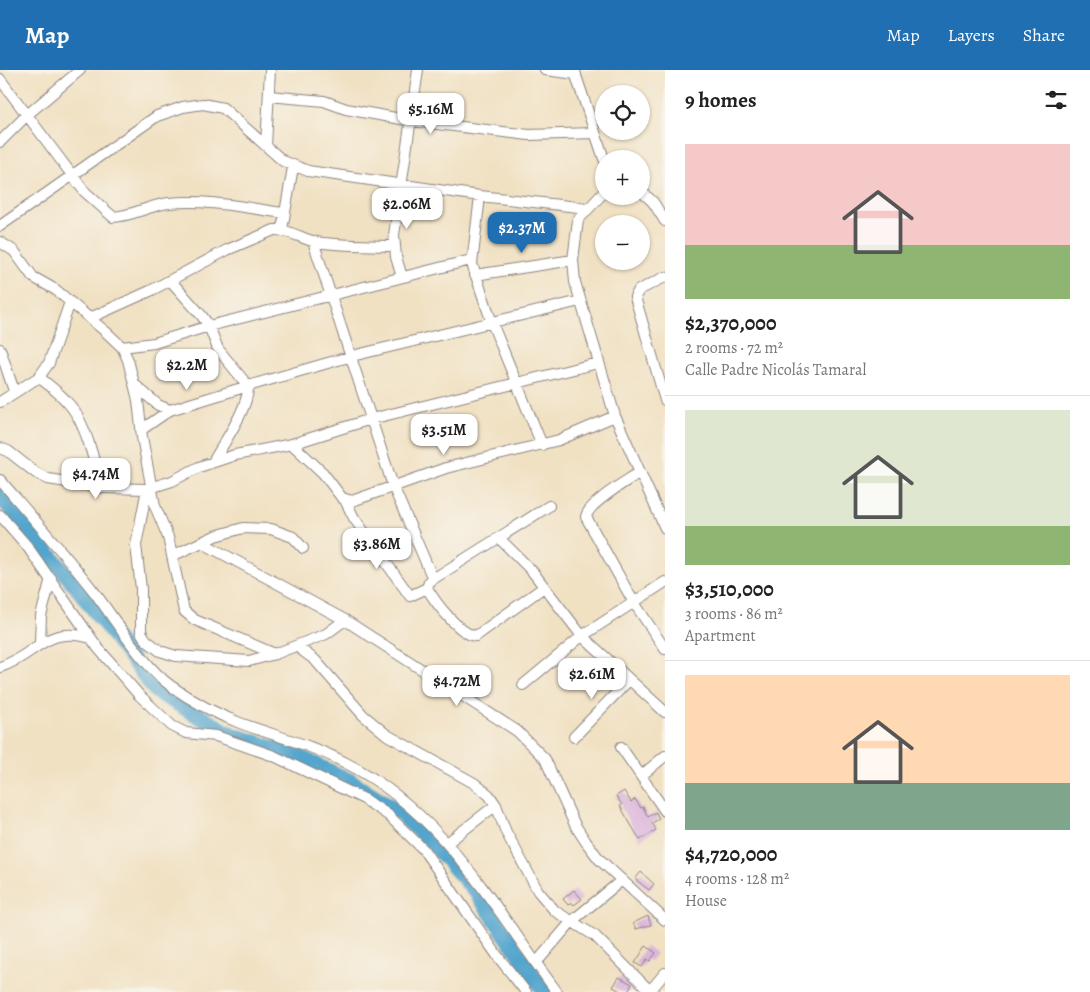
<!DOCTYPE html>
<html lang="en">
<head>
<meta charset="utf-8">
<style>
	:root { --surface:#fff; --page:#f6f6f6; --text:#222; --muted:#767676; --line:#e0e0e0; --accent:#1f6fb2 }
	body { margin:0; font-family:Alegreya,serif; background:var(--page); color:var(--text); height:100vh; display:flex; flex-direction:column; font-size:19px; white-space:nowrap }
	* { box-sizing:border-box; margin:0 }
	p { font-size:16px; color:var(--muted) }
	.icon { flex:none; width:28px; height:28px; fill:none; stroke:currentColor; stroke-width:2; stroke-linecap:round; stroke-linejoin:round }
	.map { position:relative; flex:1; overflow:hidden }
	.side { display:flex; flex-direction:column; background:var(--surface); width:425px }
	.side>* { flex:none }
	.buttons { position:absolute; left:595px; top:15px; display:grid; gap:10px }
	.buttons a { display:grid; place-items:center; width:55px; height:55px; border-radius:50%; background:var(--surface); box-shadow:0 1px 4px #0004; font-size:25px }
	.price { position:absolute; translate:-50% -42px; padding:0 11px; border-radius:10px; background:#fff; color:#222; font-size:16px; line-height:32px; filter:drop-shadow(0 1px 2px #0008) }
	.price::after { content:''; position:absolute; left:50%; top:30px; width:15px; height:11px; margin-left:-8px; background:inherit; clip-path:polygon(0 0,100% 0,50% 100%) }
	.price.on { background:var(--accent); color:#fff }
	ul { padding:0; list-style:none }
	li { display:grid; align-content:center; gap:10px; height:265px; padding:0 20px }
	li+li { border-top:1px solid var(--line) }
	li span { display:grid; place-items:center; height:155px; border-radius:0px; color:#555 }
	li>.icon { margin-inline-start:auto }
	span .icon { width:90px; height:90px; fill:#fffc; stroke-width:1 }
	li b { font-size:21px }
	h2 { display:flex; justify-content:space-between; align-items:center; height:60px; padding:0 20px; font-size:21px }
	header { display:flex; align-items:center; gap:30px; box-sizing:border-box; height:70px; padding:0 25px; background:var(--accent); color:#fff }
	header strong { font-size:24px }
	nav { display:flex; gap:28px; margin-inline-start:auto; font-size:18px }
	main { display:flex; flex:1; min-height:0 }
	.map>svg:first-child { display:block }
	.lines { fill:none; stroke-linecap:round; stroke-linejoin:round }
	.river { stroke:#52a5cd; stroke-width:16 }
	.building { fill:#dbb5db }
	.minor-casing { stroke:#8a827f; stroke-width:12 }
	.minor { stroke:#fff; stroke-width:10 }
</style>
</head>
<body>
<header>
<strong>Map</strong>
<nav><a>Map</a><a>Layers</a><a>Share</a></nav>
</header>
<main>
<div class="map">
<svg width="665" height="922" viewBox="0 0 665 922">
	<rect width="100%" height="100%" fill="#f7f3e8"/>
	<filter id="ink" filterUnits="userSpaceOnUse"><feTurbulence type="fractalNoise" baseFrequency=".02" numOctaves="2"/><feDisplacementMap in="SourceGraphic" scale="10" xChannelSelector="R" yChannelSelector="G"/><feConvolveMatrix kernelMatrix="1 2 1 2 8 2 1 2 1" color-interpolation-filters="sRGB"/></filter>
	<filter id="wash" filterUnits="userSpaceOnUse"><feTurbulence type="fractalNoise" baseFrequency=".0096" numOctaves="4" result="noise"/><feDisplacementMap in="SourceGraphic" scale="20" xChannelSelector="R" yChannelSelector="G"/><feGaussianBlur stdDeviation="1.12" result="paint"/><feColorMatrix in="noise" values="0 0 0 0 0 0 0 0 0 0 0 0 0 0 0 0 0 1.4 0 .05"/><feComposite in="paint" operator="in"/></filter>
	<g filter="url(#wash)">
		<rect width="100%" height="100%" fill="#f1e1c3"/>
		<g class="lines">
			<path class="river" d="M0 426 75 515 156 621 228 663 299 687 352 712 398 741 437 778 477 823 545 922"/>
		</g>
		<g id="blocks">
			<path class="building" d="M624 721 631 732 635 729 641 738 643 737 648 747 656 742 659 749 652 753 656 760 640 770 620 736 622 735 616 726Z
				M641 802 654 814 649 820 635 809Z
				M574 820 582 829 574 835 571 832 568 835 563 829Z
				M648 846 651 855 636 859 633 853Z
				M646 876 656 883 650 891 647 889 642 897 635 893Z
				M619 907 632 914 628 922H622L613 917Z"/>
		</g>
	</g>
	<g filter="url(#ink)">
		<use href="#blocks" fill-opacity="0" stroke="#8a827f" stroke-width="1"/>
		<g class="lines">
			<defs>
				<path id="minor" d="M545 0 576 4
					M574 0 604 89
					M0 9 84 121 113 147C133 146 150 135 169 133 207 129 247 138 284 143
					M269 26 324 31 346 39 412 51 529 65 594 63
					M0 72 27 45 80 0
					M266 76 270 0
					M641 121 653 132 665 151
					M604 122 578 150 573 190 575 212 615 346 665 458
					M480 126 472 194 492 253 542 375
					M0 156 157 46 183 37 203 34 223 38 283 91 308 101 480 126 587 138
					M282 160 293 97
					M313 171 393 416 433 509
					M0 172 14 181 33 207 56 220 106 262 122 277 128 290 138 330 142 367 155 436 168 467 184 541 195 550 275 584
					M475 205 573 190
					M402 207 396 187 394 165 418 0
					M665 207 639 220 635 227 665 330
					M170 210 202 246 209 256 218 279 248 316C249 338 224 372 213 392
					M90 248 150 221 227 180 274 160C288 159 302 169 316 172 341 176 368 175 394 176
					M122 277 154 273 209 256 471 190
					M0 279 14 321
					M39 307C48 315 60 323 68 333 85 351 96 393 99 417
					M134 314 158 335 170 340
					M0 332 39 307 49 293 70 232
					M141 360 170 340 248 316 352 286 580 231
					M292 374 323 403 342 428 352 431 446 398 559 370 615 346
					M0 378 8 381 36 403 48 409 105 418 147 419 172 411 199 397 235 385 292 374 371 349 598 293
					M640 402C627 411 588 433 586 447L633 531 665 579
					M0 410C32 447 65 484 95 523 116 551 144 597 171 616 192 631 216 644 240 653 275 666 312 675 346 693 443 742 494 838 557 922
					M147 419 136 475 141 519V562L146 570 160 581 176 586 249 591 275 584 326 564 345 550
					M345 430 354 448 410 526 427 518
					M0 445 27 476 98 578 139 625 172 656 186 663 216 666 274 686 364 729 388 745 423 779 499 888 526 922
					M500 469 532 501 582 566 665 642
					M201 472 345 550 517 661 545 689 575 755 586 772 599 789 665 850
					M172 486 215 466 243 458 271 459 293 467 303 478
					M544 517 476 566C460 565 435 532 427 518L429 512 433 509 549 436
					M40 572 41 546 51 508
					M296 576 315 590 363 645 387 665 474 713 489 725 496 735 506 762 538 821 555 841 595 866 651 922
					M0 597C38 585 43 555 91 568
					M523 615 582 566 665 512
					M574 667 628 611
					M621 677 665 741
					M641 706 665 686
					M447 773 496 735
					M536 893 572 851 622 810
					M649 922 665 903"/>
			</defs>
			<use href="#minor" class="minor-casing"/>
			<use href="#minor" class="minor"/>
		</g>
	</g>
</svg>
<div class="buttons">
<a><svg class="icon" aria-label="locate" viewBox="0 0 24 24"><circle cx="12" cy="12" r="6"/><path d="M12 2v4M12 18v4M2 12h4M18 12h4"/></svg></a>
<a>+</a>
<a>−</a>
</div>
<b class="price" style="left:431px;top:65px">$5.16M</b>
<b class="price" style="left:407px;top:160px">$2.06M</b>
<b class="price on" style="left:522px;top:184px">$2.37M</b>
<b class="price" style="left:187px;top:321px">$2.2M</b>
<b class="price" style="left:444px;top:386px">$3.51M</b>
<b class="price" style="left:96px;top:430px">$4.74M</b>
<b class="price" style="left:377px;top:500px">$3.86M</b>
<b class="price" style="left:592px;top:630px">$2.61M</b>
<b class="price" style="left:457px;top:637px">$4.72M</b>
</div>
<section class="side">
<h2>9 homes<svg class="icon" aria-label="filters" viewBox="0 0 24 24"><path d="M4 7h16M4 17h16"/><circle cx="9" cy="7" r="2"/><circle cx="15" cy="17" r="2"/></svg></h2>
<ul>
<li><span style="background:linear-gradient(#f6c9c9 65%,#8fb573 0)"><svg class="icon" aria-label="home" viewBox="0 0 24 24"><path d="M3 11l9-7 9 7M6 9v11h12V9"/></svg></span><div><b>$2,370,000</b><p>2 rooms · 72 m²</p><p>Calle Padre Nicolás Tamaral</p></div></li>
<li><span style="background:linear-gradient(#dfe7d0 75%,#8fb573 0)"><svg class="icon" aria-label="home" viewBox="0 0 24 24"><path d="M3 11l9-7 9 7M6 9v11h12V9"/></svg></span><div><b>$3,510,000</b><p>3 rooms · 86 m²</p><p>Apartment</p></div></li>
<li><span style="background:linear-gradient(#ffd9b3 70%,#7fa58c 0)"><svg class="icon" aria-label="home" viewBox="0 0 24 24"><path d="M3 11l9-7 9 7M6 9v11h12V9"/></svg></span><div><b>$4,720,000</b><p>4 rooms · 128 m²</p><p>House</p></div></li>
</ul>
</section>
</main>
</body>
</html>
